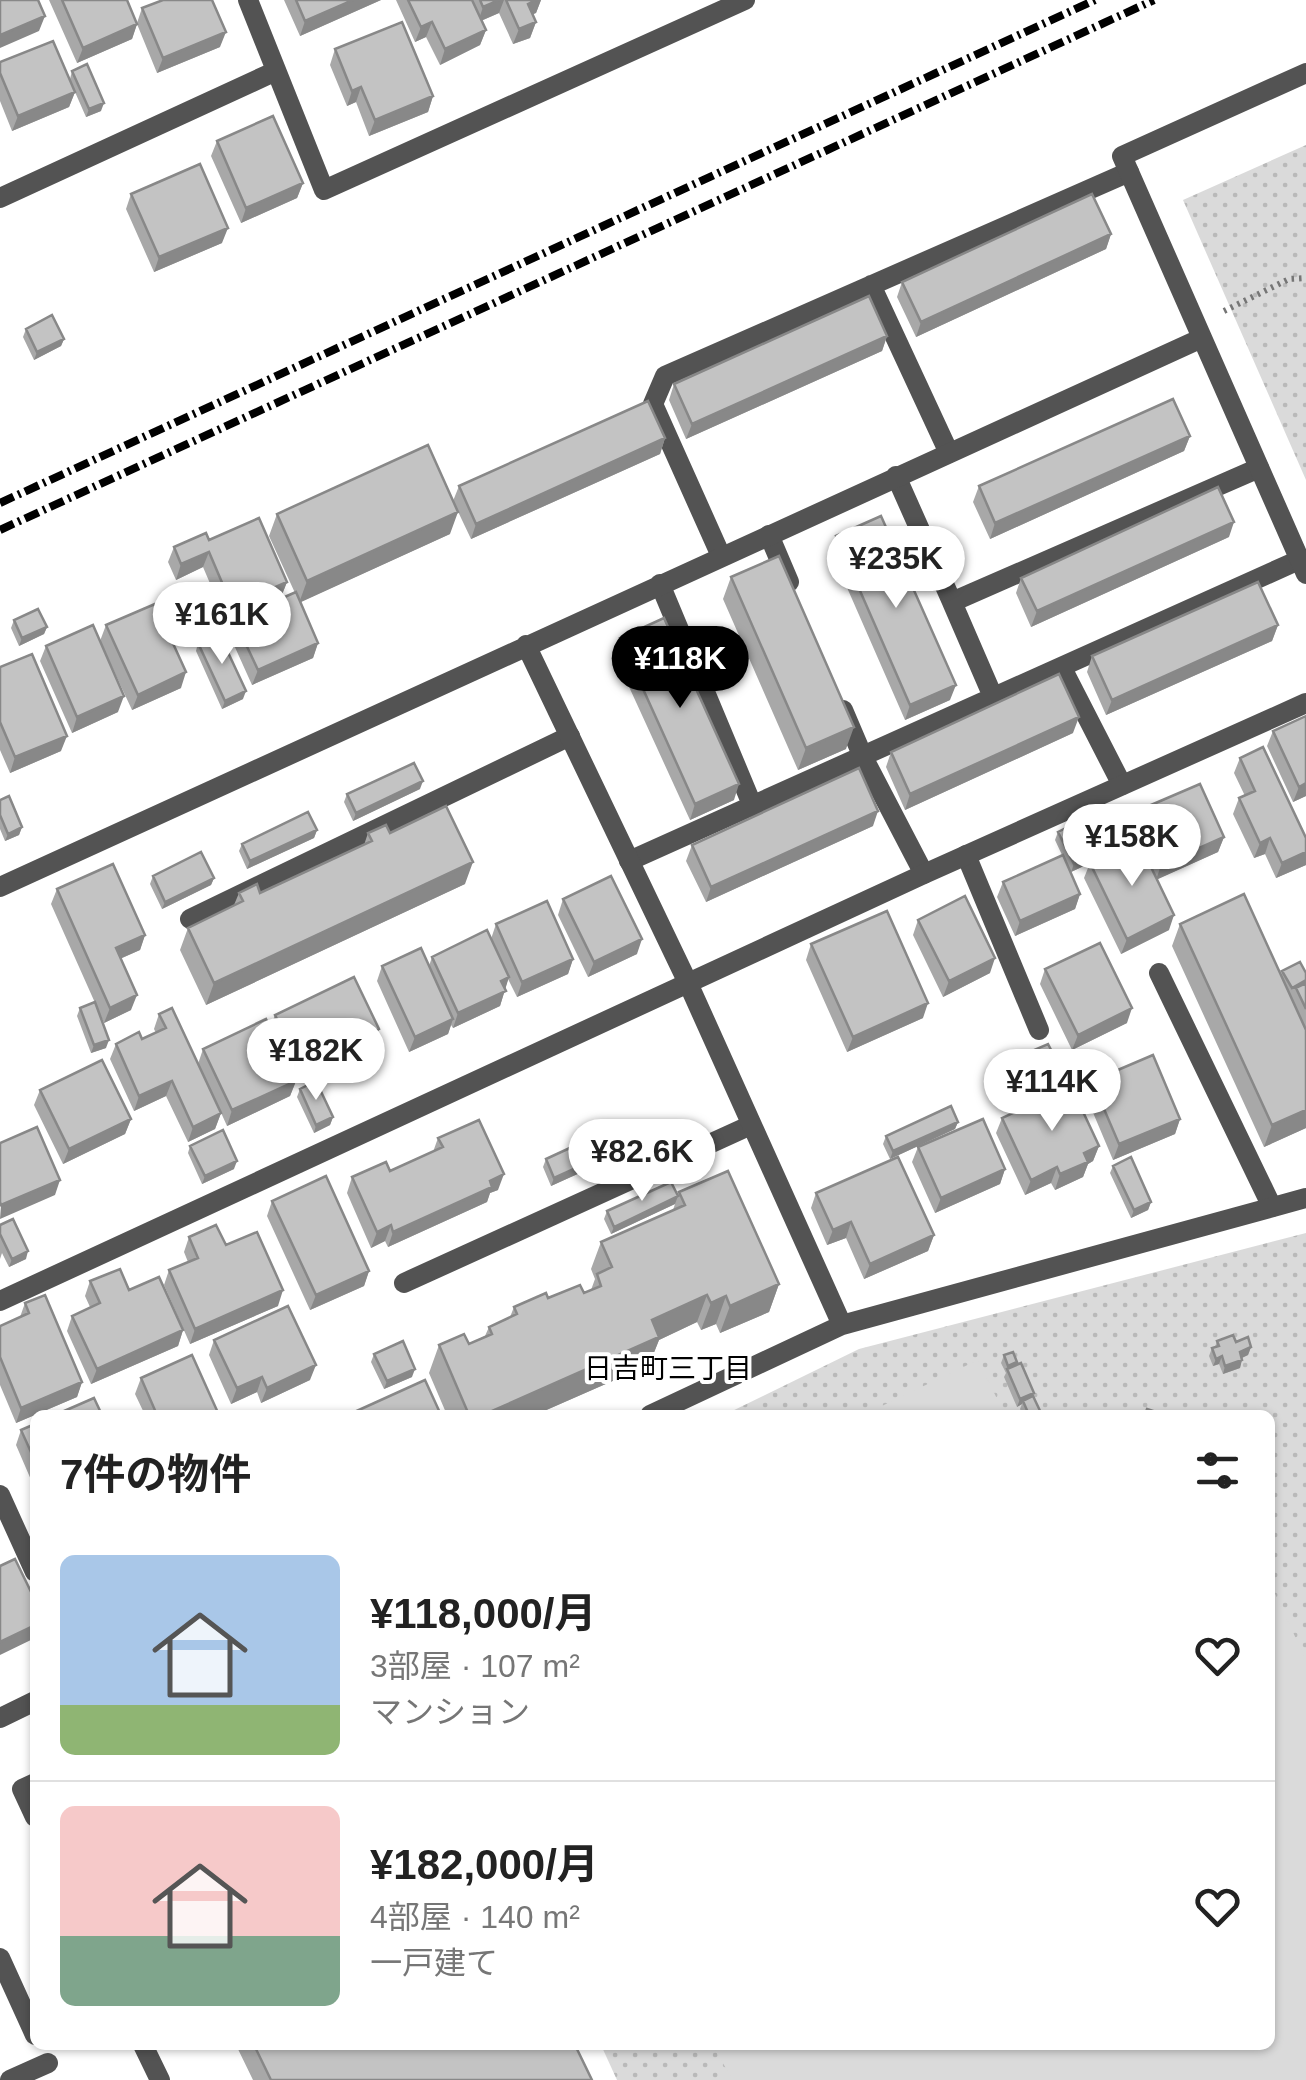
<!DOCTYPE html>
<html lang="ja">
<head>
<meta charset="utf-8">
<style>
	:root { --surface:#fff; --page:#f6f6f6; --text:#222; --muted:#767676; --line:#e0e0e0; --accent:#000 }
	body { margin:0; font-family:Arial,"Noto Sans JP",sans-serif; background:var(--page); color:var(--text); height:100vh; display:flex; flex-direction:column; font-size:38px; white-space:nowrap }
	* { box-sizing:border-box; margin:0 }
	p { font-size:32px; color:var(--muted) }
	.icon { flex:none; width:55px; height:55px; fill:none; stroke:currentColor; stroke-width:2; stroke-linecap:round; stroke-linejoin:round }
	.map { position:relative; flex:1; overflow:hidden }
	.side { position:absolute; left:30px; top:1410px; width:1245px; height:640px; display:flex; flex-direction:column; background:var(--surface); border-radius:15px; box-shadow:0 2px 8px #0004 }
	.side>* { flex:none }
	.price { position:absolute; translate:-50% -85px; padding:0 22px; border-radius:35px; background:#fff; color:#222; font-size:32px; line-height:65px; filter:drop-shadow(0 2px 5px #0008) }
	.price::after { content:''; position:absolute; left:50%; top:60px; width:30px; height:22px; margin-left:-15px; background:inherit; clip-path:polygon(0 0,100% 0,50% 100%) }
	.price.selected { background:var(--accent); color:#fff }
	ul { padding:0; list-style:none }
	li { display:flex; align-items:center; gap:30px; height:250px; padding:0 30px }
	li+li { border-top:2px solid var(--line) }
	li span { display:grid; place-items:center; flex:none; width:280px; height:200px; border-radius:15px; color:#555 }
	li>.icon { margin-inline-start:auto }
	span .icon { width:120px; height:120px; fill:#fffc; stroke-width:1 }
	li b { font-size:42px }
	h2 { display:flex; justify-content:space-between; align-items:center; height:120px; padding:0 30px; font-size:42px }
	.map>svg:first-child { display:block }
	.green { fill:url(#green-dots) }
	.pitch { fill:#dadada }
	.lines { fill:none; stroke-linecap:round; stroke-linejoin:round }
	.path { stroke:#757575; stroke-width:6; stroke-dasharray:2.5 5; stroke-linecap:butt }
	.service { stroke:#535353; stroke-width:20 }
	.minor { stroke:#535353; stroke-width:20 }
	.rail { stroke:#000; stroke-width:8; stroke-dasharray:15 5 2.5 5; stroke-linecap:butt }
	.wall { fill:#a8a8a8 }
	.shaded-wall { fill:#888 }
	.building { fill:#c3c3c3; stroke:#888; stroke-width:2.5 }
	.labels { text-anchor:middle; dominant-baseline:central; stroke-width:8; stroke-linejoin:round; paint-order:stroke }
	.neighbourhood-label { font-size:28px; fill:#000; stroke:#fff }
</style>
</head>
<body>
<div class="map">
<svg width="1306" height="2080" viewBox="0 0 1306 2080">
	<defs>
		<pattern id="green-dots" width="8" height="8" patternUnits="userSpaceOnUse" patternTransform="scale(2.5)"><rect width="8" height="8" fill="#dadada"/><path d="M2 2h.1M6 6h.1" fill="none" stroke="#b9b9b9" stroke-width="1.8" stroke-linecap="round"/></pattern>
	</defs>
	<rect width="100%" height="100%" fill="#fff"/>
	<path class="green" d="M1306 145V480L1183 200Z
		M1306 1233V2080H617L601 2045H1270V1415H724L859 1349Z"/>
	<path class="pitch" d="M978 1360 1005 1415H863Z
		M1270 1583 1306 1660V2080H733L712 2045H1270Z"/>
	<g class="lines">
		<path class="path" d="M1224 311 1289 279 1306 278"/>
		<path class="service" d="M871 285 949 453
			M896 476 952 602
			M769 535 789 582
			M721 556 653 404 665 376 1129 172
			M660 584 753 807
			M1062 668 1122 785
			M994 699 952 602 1259 468
			M843 710 863 757 924 874
			M966 855 1039 1030
			M629 861 1299 560
			M190 919 570 736
			M1159 973 1272 1207
			M404 1283 751 1125
			M35 1783 22 1789 35 1817
			M143 2045 160 2080"/>
		<path class="minor" d="M248 0 324 190 745 0
			M1306 73 1122 156 1306 574
			M0 198 276 71
			M526 645 688 983 842 1325
			M0 887 1202 338
			M0 1301 924 874 1306 703
			M650 1415 842 1325 1306 1198
			M0 1495 35 1572
			M0 1718 35 1701
			M0 1958 35 2035
			M10 2080 48 2063"/>
		<path class="rail" d="M0 503 1095 0
			M0 530 1154 0"/>
	</g>
	<path class="wall" d="M49 0H127L137 23 142 8 220 47 157 73 137 24 132 39 77 63Z
		M284 0H381L300 36Z
		M396 0H541L536 13 532 14 536 22 530 38 513 44 499 13 481 21 486 30 480 45 440 65 426 37 415 42Z
		M335 49 433 96 428 112 369 136 356 102 347 106 330 65Z
		M0 62 70 79 72 71 101 111 86 117 75 92 69 107 12 131 0 101Z
		M217 141 303 183 297 198 241 223 211 156Z
		M131 194 222 243 154 272 126 209Z
		M1111 234 1106 249 916 337 897 297 902 282Z
		M26 329 64 339 61 346 34 360 23 337Z
		M887 336 882 351 686 439 669 400 674 384Z
		M1190 436 1184 451 990 539 973 502 979 486Z
		M665 438 660 454 471 539 453 501 459 486Z
		M277 514 450 534 300 602 318 643 313 658 252 685 229 634 234 619 295 593 269 536Z
		M836 536 950 700 905 720 831 551Z
		M1229 537 1031 627 1016 593 1021 578Z
		M209 540 287 582 281 597 226 621 203 567 176 580 168 562 174 547Z
		M731 577 846 749 798 770 723 599Z
		M14 620 47 627 44 634 19 646 11 628Z
		M106 625 181 688 132 710 100 641Z
		M1278 625 1272 641 1106 715 1087 672 1092 656Z
		M620 638 734 800 690 820 614 654Z
		M198 643 243 699 222 709 196 651Z
		M46 646 118 712 72 733 40 661Z
		M0 667 61 751 10 773 0 750Z
		M1273 731 1306 796 1293 802 1267 746Z
		M1073 733 905 810 886 767 891 752Z
		M1240 758 1306 865 1276 878 1265 854 1254 858 1233 814 1239 798 1245 796 1234 773Z
		M420 789 353 821 344 802 347 794Z
		M0 800 22 827 19 835 5 841 0 829Z
		M1137 811 1224 837 1218 852 1157 879 1169 930 1121 954 1084 878 1090 863 1139 842 1132 826Z
		M873 826 706 902 686 861 692 845Z
		M317 830 314 838 247 869 239 851 242 844Z
		M1058 832 1098 846 1087 852 1086 865 1071 872 1080 894 1075 909 1015 936 997 897 1003 882 1062 855 1055 840Z
		M368 833H390L465 884 206 1005 180 950 188 928 234 905 239 893H260L364 845Z
		M153 876 214 878 211 885 162 909 150 884Z
		M57 889 145 935 140 950 120 959 131 1010 104 1023 51 904Z
		M563 899 637 954 588 977 558 915Z
		M918 920 990 973 943 997 913 935Z
		M496 924 573 959 568 974 517 997 508 979 500 1006 453 1028 451 1025 448 1034 409 1052 377 981 382 966H429L432 957 491 939Z
		M1180 924 1281 975 1282 971 1306 973V1128L1264 1147 1172 946Z
		M811 944 923 1018 847 1052 806 960Z
		M1045 969 1127 1023 1072 1050 1040 984Z
		M80 1008 106 1048 91 1053 77 1016Z
		M159 1014 198 1064 203 1049 270 1028 275 1015 379 1029 373 1044 296 1081 290 1096 227 1126 214 1097 221 1113 215 1129 188 1142 166 1096 134 1111 110 1059 116 1044 142 1039 156 1033 154 1029Z
		M1034 1050 1061 1081 1047 1088 1032 1058Z
		M1092 1081 1180 1119 1175 1134 1113 1160 1086 1096Z
		M300 1089 333 1117 330 1125 314 1133 297 1097Z
		M40 1090 131 1119 125 1134 63 1164 34 1105Z
		M1002 1118 1099 1146 1093 1161 1088 1164 1083 1177 1055 1190 1051 1183 1025 1195 996 1133Z
		M958 1122 955 1129 890 1159 883 1144 886 1136Z
		M438 1138 498 1190 490 1193 487 1202 388 1247 385 1241 371 1248 347 1193 352 1177 390 1171 433 1152Z
		M190 1146 234 1169 202 1184 188 1153Z
		M918 1147 1005 1169 1000 1184 935 1213 912 1162Z
		M546 1159 604 1162 551 1186 543 1167Z
		M1113 1166 1151 1202 1148 1210 1131 1218 1110 1173Z
		M679 1192 779 1284 769 1312 720 1333 716 1324 701 1330 697 1322 659 1340 649 1365 535 1415H447L429 1373 439 1345 469 1344 485 1336 489 1327 510 1317 514 1307 548 1298 584 1293 591 1290 595 1279 591 1269 601 1242 673 1210 675 1204 611 1234 604 1219 607 1211 678 1196Z
		M816 1193 934 1235 928 1251 864 1279 846 1238 827 1245 811 1208Z
		M272 1201 369 1271 364 1286 310 1310 267 1216Z
		M0 1225 26 1259 9 1267 2 1253 0 1259Z
		M189 1237 226 1245 278 1306 190 1344 164 1285 169 1270 188 1262 184 1252Z
		M90 1281 129 1290 183 1330 178 1346 91 1384 67 1331 72 1316 90 1307 85 1296Z
		M25 1303 82 1382 77 1397 16 1423 0 1385V1326L20 1317Z
		M214 1340 310 1380 261 1403 257 1392 231 1404 209 1355Z
		M1217 1341 1236 1342 1251 1347 1248 1355 1242 1358 1240 1368 1223 1374 1219 1364 1213 1366 1209 1356 1212 1348 1215 1347Z
		M374 1354 412 1377 384 1389 371 1362Z
		M1004 1355 1017 1362 1015 1366 1034 1393 1032 1397 1042 1415H1023L1020 1409 1022 1404 1017 1407 1004 1377 1006 1373 1001 1363Z
		M141 1378 219 1415H145L135 1394Z
		M35 1424V1489L16 1445 21 1430Z
		M236 2045H575L592 2080H253Z"/>
	<path class="shaded-wall" d="M353 0H381L300 36 305 21Z
		M499 0H504L499 13 478 22 483 7Z
		M536 0H541L536 13 522 19 528 4Z
		M45 16 39 31 0 48V35Z
		M432 22 426 37 415 42 421 27Z
		M536 22 530 38 513 44 519 29Z
		M137 24 132 39 77 63 83 48Z
		M486 30 480 45 440 65 445 49Z
		M226 32 220 47 157 73 163 58Z
		M361 87 356 102 347 106 352 91Z
		M75 92 69 107 12 131 18 116Z
		M433 96 428 112 369 136 375 120Z
		M104 103 101 111 86 117 89 109Z
		M303 183 297 198 241 223 246 208Z
		M228 228 222 243 154 272 159 257Z
		M1111 234 1106 249 916 337 921 322Z
		M887 336 882 351 686 439 692 424Z
		M64 339 61 346 34 360 37 352Z
		M1190 436 1184 451 990 539 995 523Z
		M665 438 660 454 471 539 476 524Z
		M458 512 450 534 299 603 307 581Z
		M1234 522 1229 537 1031 627 1037 611Z
		M209 552 203 567 176 580 181 564Z
		M287 582 281 597 226 621 232 606Z
		M1278 625 1272 641 1106 715 1112 700Z
		M47 627 44 634 19 646 22 638Z
		M318 643 313 658 252 685 258 670Z
		M186 672 181 688 132 710 138 695Z
		M956 685 950 700 905 720 910 705Z
		M246 691 243 699 222 709 225 701Z
		M124 696 118 712 72 733 77 717Z
		M1079 717 1073 733 905 810 910 794Z
		M854 727 846 749 798 770 806 748Z
		M67 736 61 751 10 773 15 757Z
		M423 781 420 789 353 821 356 813Z
		M1306 783V796L1293 802 1299 787Z
		M739 784 734 800 690 820 695 804Z
		M878 811 873 826 706 902 711 887Z
		M22 827 19 835 5 841 8 834Z
		M317 830 314 838 247 869 250 861Z
		M1224 837 1218 852 1156 880 1161 865Z
		M1101 838 1098 846 1081 855 1084 847Z
		M1270 838 1265 854 1254 858 1260 843Z
		M1306 852V865L1276 878 1282 863Z
		M1089 857 1086 865 1071 872 1074 864Z
		M473 862 465 884 206 1005 214 983Z
		M214 878 211 885 162 909 165 902Z
		M1080 894 1075 909 1015 936 1020 921Z
		M1174 915 1169 930 1121 954 1127 939Z
		M145 935 140 950 110 963 116 948Z
		M642 939 637 954 588 977 594 962Z
		M995 958 990 973 943 997 949 981Z
		M573 959 568 974 517 997 522 982Z
		M509 977 500 1006 453 1028 458 1013 501 981Z
		M137 995 131 1010 104 1023 110 1008Z
		M928 1003 923 1018 847 1052 853 1037Z
		M1132 1008 1127 1023 1072 1050 1078 1035Z
		M453 1019 448 1034 409 1052 415 1037Z
		M379 1029 373 1044 294 1082 300 1066Z
		M109 1040 106 1048 91 1053 94 1045Z
		M1063 1073 1061 1081 1047 1088 1050 1080Z
		M172 1081 166 1096 134 1111 139 1096Z
		M296 1081 290 1096 227 1126 232 1110Z
		M1306 1110V1128L1264 1147 1272 1125Z
		M221 1113 215 1129 188 1142 193 1127Z
		M333 1117 330 1125 314 1133 316 1125Z
		M131 1119 125 1134 63 1164 69 1149Z
		M1180 1119 1175 1134 1113 1160 1119 1144Z
		M958 1122 955 1129 890 1159 893 1151Z
		M1099 1146 1093 1161 1088 1164 1083 1177 1055 1190 1060 1174 1084 1153Z
		M607 1154 604 1162 551 1186 554 1178Z
		M237 1161 234 1169 202 1184 205 1176Z
		M1057 1167 1051 1183 1025 1195 1031 1180Z
		M1005 1169 1000 1184 935 1213 941 1198Z
		M504 1174 498 1190 490 1193 487 1202 388 1247 393 1232Z
		M60 1180 55 1195 0 1219 1 1205Z
		M678 1196 675 1204 611 1234 614 1227Z
		M1151 1202 1148 1210 1131 1218 1134 1210Z
		M851 1222 846 1238 827 1245 833 1230Z
		M391 1225 385 1241 371 1248 377 1232Z
		M934 1235 928 1251 864 1279 870 1264Z
		M28 1251 26 1259 9 1267 12 1259Z
		M369 1271 364 1286 310 1310 316 1295Z
		M779 1284 769 1312 720 1333 730 1306Z
		M283 1290 278 1306 190 1344 195 1329Z
		M707 1295 697 1322 659 1340 649 1365 535 1415H483L652 1320Z
		M726 1296 716 1324 701 1330 711 1303Z
		M183 1330 178 1346 91 1384 97 1369Z
		M1251 1347 1248 1355 1237 1360 1240 1352Z
		M1222 1356 1219 1364 1213 1366 1216 1359Z
		M1242 1360 1240 1368 1223 1374 1225 1366Z
		M316 1365 310 1380 261 1403 267 1388Z
		M415 1369 412 1377 384 1389 387 1381Z
		M262 1377 257 1392 231 1404 237 1388Z
		M82 1382 77 1397 16 1423 21 1408Z
		M1034 1393 1031 1400 1023 1401 1022 1404 1017 1407 1020 1399Z
		M35 1625V1638L0 1655V1642Z"/>
	<path class="building" d="M0 0H38L45 16 0 35Z
		M62 0H127L137 24 83 48Z
		M163 0H212L226 32 163 58 142 8Z
		M296 0H353L305 21Z
		M408 0H472L486 30 445 49 432 22 421 27Z
		M480 0H499L483 7Z
		M506 0H536L528 4 536 22 519 29Z
		M402 22 433 96 375 120 361 87 352 91 335 49Z
		M53 41 75 92 18 116 0 73V62Z
		M87 64 104 103 89 109 72 71Z
		M273 116 303 183 246 208 217 141Z
		M200 164 228 228 159 257 131 194Z
		M1092 194 1111 234 921 322 902 282Z
		M869 296 887 336 692 424 674 384Z
		M52 315 64 339 37 352 26 329Z
		M1173 399 1190 436 995 523 979 486Z
		M648 401 665 438 476 524 459 486Z
		M428 445 458 512 307 581 277 514Z
		M1218 487 1234 522 1037 611 1021 578Z
		M881 516 956 685 910 705 836 536Z
		M259 518 287 582 232 606 209 552 181 564 174 547 206 533 209 540Z
		M779 556 854 727 806 748 731 577Z
		M1258 582 1278 625 1112 700 1092 656Z
		M296 592 318 643 258 670 234 619Z
		M155 604 186 672 138 695 106 625Z
		M38 609 47 627 22 638 14 620Z
		M664 618 739 784 695 804 620 638Z
		M93 625 124 696 77 717 46 646Z
		M219 633 246 691 225 701 198 643Z
		M32 654 67 736 15 757 0 722V667Z
		M1059 674 1079 717 910 794 891 752Z
		M1306 716V783L1299 787 1273 731Z
		M1263 747 1306 838V852L1282 863 1270 838 1260 843 1239 798 1255 791 1240 758Z
		M414 763 423 781 356 813 347 794Z
		M859 768 878 811 711 887 692 845Z
		M1200 784 1224 837 1161 865 1137 811Z
		M9 796 22 827 8 834 0 815V800Z
		M446 806 473 862 214 983 188 928 243 901 239 893 257 884 260 893 372 841 368 833 386 825 390 833Z
		M308 812 317 830 250 861 242 844Z
		M1090 816 1101 838 1084 847 1089 857 1074 864 1058 832Z
		M1138 840 1174 915 1127 939 1090 863Z
		M201 852 214 878 165 902 153 876Z
		M1063 855 1080 894 1020 921 1003 882Z
		M113 864 145 935 116 948 137 995 110 1008 57 889Z
		M611 876 642 939 594 962 563 899Z
		M1244 894 1306 1030V1110L1272 1125 1180 924Z
		M965 896 995 958 949 981 918 920Z
		M547 901 573 959 522 982 496 924Z
		M887 911 928 1003 853 1037 811 944Z
		M487 930 509 977 501 981 506 991 458 1013 432 957Z
		M1100 943 1132 1008 1078 1035 1045 969Z
		M421 948 453 1019 415 1037 382 966Z
		M1300 962 1306 973V980L1292 988 1282 971Z
		M354 977 379 1029 300 1066 275 1015Z
		M1306 983V1009L1296 988Z
		M95 1002 109 1040 94 1045 80 1008Z
		M172 1008 221 1113 193 1127 172 1081 139 1096 116 1044 139 1032 142 1039 166 1028 159 1014Z
		M266 1019 296 1081 232 1110 203 1049Z
		M1048 1044 1063 1073 1050 1080 1034 1050Z
		M1153 1055 1180 1119 1119 1144 1092 1081Z
		M102 1060 131 1119 69 1149 40 1090Z
		M316 1081 333 1117 316 1125 300 1089Z
		M1071 1086 1099 1146 1084 1153 1088 1162 1060 1174 1057 1167 1031 1180 1002 1118Z
		M951 1106 958 1122 893 1151 886 1136Z
		M983 1119 1005 1169 941 1198 918 1147Z
		M479 1120 504 1174 490 1181 492 1187 393 1232 391 1225 377 1232 352 1177 386 1162 390 1171 443 1147 438 1138Z
		M37 1127 60 1180 1 1205 0 1202V1143Z
		M223 1130 237 1161 205 1176 190 1146Z
		M598 1135 607 1154 554 1178 546 1159Z
		M898 1157 934 1235 870 1264 851 1222 833 1230 816 1193Z
		M1131 1157 1151 1202 1134 1210 1113 1166Z
		M728 1171 779 1284 730 1306 726 1296 711 1303 707 1295 652 1320 659 1337 483 1415H469L439 1345 464 1334 469 1344 492 1334 489 1327 517 1314 514 1307 546 1293 548 1298 580 1285 584 1293 601 1286 597 1274 612 1267 601 1242 685 1205 679 1192Z
		M326 1176 369 1271 316 1295 272 1201Z
		M671 1182 678 1196 614 1227 607 1211Z
		M13 1219 28 1251 12 1259 0 1234V1225Z
		M216 1225 226 1245 257 1232 283 1290 195 1329 169 1270 198 1258 189 1237Z
		M120 1269 129 1290 159 1277 183 1330 97 1369 72 1316 100 1303 90 1281Z
		M45 1295 82 1382 21 1408 0 1357V1326L29 1313 25 1303Z
		M288 1306 316 1365 267 1388 262 1377 237 1388 214 1340Z
		M1233 1335 1236 1342 1248 1337 1251 1347 1240 1352 1242 1360 1225 1366 1222 1356 1216 1359 1212 1348 1219 1346 1217 1341Z
		M403 1341 415 1369 387 1381 374 1354Z
		M1013 1352 1017 1362 1008 1366 1004 1355Z
		M192 1355 219 1415H157L141 1378Z
		M1021 1363 1034 1393 1020 1399 1007 1369Z
		M425 1380 441 1415H351L350 1414Z
		M1033 1396 1042 1415H1029L1023 1401Z
		M94 1398 102 1415H55Z
		M1147 1409 1165 1415H1145Z
		M35 1424V1461L21 1430Z
		M15 1559 35 1600V1625L0 1642V1566Z
		M254 2045H575L592 2080H271Z"/>
	<g class="labels">
		<g class="neighbourhood-label">
			<text x="668" y="1368">日吉町三丁目</text>
		</g>
	</g>
</svg>
<b class="price" style="left:896px;top:611px">¥235K</b>
<b class="price" style="left:222px;top:667px">¥161K</b>
<b class="price selected" style="left:680px;top:711px">¥118K</b>
<b class="price" style="left:1132px;top:889px">¥158K</b>
<b class="price" style="left:316px;top:1103px">¥182K</b>
<b class="price" style="left:1052px;top:1134px">¥114K</b>
<b class="price" style="left:642px;top:1204px">¥82.6K</b>
<section class="side">
<h2>7件の物件<svg class="icon" aria-label="filters" viewBox="0 0 24 24"><path d="M4 7h16M4 17h16"/><circle cx="9" cy="7" r="2"/><circle cx="15" cy="17" r="2"/></svg></h2>
<ul>
<li><span style="background:linear-gradient(#a9c7e8 75%,#8fb573 0)"><svg class="icon" aria-label="home" viewBox="0 0 24 24"><path d="M3 11l9-7 9 7M6 9v11h12V9"/></svg></span><div><b>¥118,000/月</b><p>3部屋 · 107 m²</p><p>マンション</p></div><svg class="icon" aria-label="heart" viewBox="0 0 24 24"><path d="M12 20l-8-8c-3-5 5-10 8-4 3-6 11-1 8 4z"/></svg></li>
<li><span style="background:linear-gradient(#f6c9c9 65%,#7fa58c 0)"><svg class="icon" aria-label="home" viewBox="0 0 24 24"><path d="M3 11l9-7 9 7M6 9v11h12V9"/></svg></span><div><b>¥182,000/月</b><p>4部屋 · 140 m²</p><p>一戸建て</p></div><svg class="icon" aria-label="heart" viewBox="0 0 24 24"><path d="M12 20l-8-8c-3-5 5-10 8-4 3-6 11-1 8 4z"/></svg></li>
</ul>
</section>
</div>
</body>
</html>
